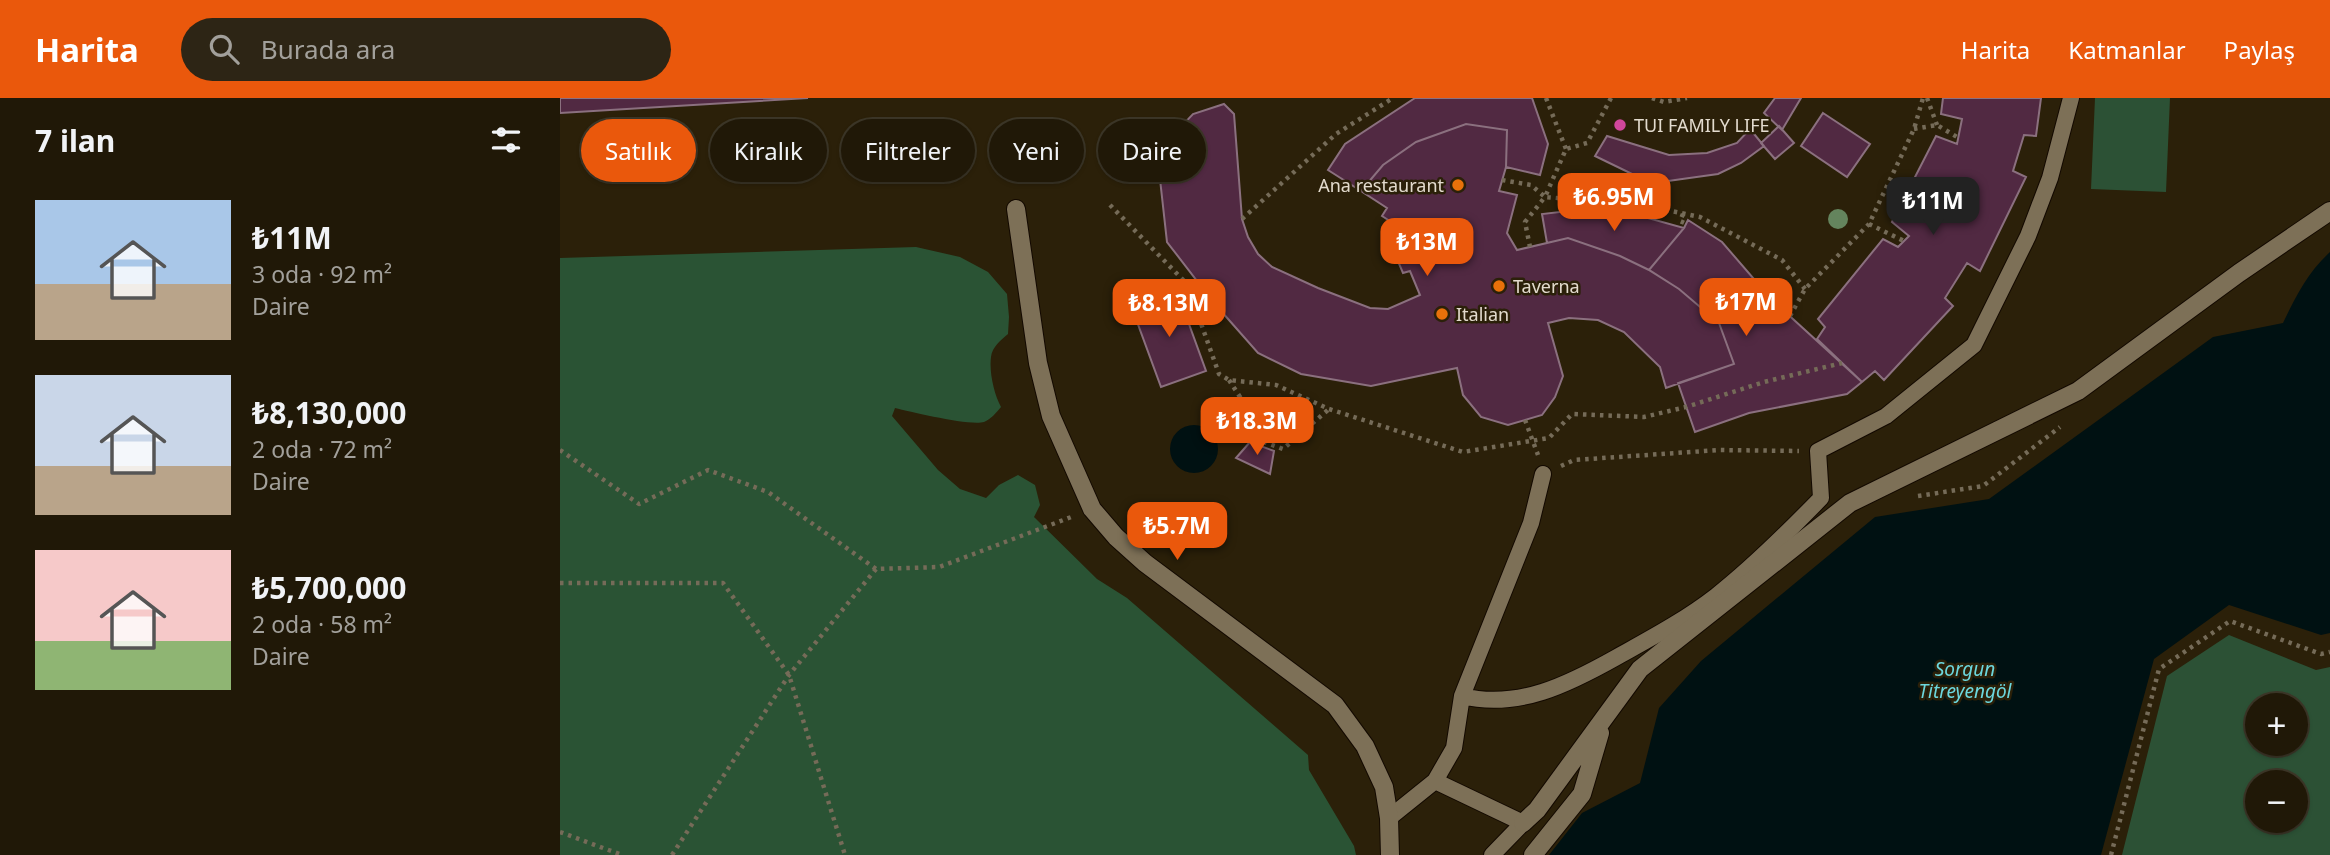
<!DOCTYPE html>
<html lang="tr">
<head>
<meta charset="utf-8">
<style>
	:root { --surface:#201807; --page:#2d2515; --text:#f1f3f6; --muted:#a2a09b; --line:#3d3728; --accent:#ea580c }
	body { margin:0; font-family:"Noto Sans",sans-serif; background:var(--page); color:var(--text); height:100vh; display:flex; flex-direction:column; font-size:26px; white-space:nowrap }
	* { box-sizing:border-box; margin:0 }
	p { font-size:23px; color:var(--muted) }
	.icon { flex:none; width:38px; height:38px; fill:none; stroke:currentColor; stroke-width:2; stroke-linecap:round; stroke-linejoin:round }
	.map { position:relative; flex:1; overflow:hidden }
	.sheet { display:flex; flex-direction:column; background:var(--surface); width:560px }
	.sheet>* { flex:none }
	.guide { position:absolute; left:21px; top:21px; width:665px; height:63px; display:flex; gap:14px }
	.controls { position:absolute; left:1685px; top:595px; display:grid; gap:14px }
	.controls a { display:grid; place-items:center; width:63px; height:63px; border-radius:50%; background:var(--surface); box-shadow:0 2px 5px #0004,0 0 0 2px var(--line); font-size:35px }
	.price { position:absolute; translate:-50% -60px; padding:0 16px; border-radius:14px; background:var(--accent); color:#fff; font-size:23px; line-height:46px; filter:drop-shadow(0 2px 4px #0008) }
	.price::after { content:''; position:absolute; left:50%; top:42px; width:21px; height:16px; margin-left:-10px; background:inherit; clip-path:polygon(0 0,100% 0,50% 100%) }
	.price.selected { background:#222; color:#fff }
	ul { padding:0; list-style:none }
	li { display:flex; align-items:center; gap:21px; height:175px; padding:0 35px }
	li span { display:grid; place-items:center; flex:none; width:196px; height:140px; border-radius:0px; color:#555 }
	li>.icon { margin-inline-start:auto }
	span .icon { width:84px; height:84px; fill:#fffc; stroke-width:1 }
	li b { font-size:30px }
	h2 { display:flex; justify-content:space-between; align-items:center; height:84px; padding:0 35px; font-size:30px }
	.tag { padding:0 24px; border-radius:32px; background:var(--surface); box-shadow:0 2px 5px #0004,0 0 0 2px var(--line); font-size:24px; line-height:63px }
	.tag.selected { background:var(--accent); color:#fff }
	header { display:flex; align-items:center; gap:42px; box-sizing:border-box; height:98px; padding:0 35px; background:var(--accent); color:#fff }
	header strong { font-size:33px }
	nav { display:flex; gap:38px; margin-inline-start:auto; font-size:24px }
	.search { width:490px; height:63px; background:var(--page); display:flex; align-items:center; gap:18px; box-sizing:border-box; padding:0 24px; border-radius:38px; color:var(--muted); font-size:26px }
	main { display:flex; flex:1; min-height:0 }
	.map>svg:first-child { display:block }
	.green { fill:#2c5135; fill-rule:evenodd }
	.forest { fill:#2a5334 }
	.water { fill:#001112 }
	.building { fill:#512942; stroke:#8b707f; stroke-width:2 }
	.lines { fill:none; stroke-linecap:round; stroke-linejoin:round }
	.lane-casing { stroke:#130900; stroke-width:18 }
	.street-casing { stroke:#130900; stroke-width:20 }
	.secondary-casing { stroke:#130900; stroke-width:20 }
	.path { stroke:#756b58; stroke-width:4.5; stroke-dasharray:3.5 5; stroke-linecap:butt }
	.lane { stroke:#7d7057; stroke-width:16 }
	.street { stroke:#7d7057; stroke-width:18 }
	.secondary { stroke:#7d7057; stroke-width:18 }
	.tree { fill:#64845d }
	.hotel-dot { fill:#d1479c; stroke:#2b2009; stroke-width:2.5 }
	.food-dot { fill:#e8710a; stroke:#2b2009; stroke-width:2.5 }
	.labels { text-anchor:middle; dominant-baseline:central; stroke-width:5; stroke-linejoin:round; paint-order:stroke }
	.poi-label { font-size:18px; fill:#e3dbce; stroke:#2b2009; text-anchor:start }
	.water-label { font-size:19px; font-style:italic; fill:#6cd7dd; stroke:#2b2009 }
</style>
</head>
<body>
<header>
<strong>Harita</strong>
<div class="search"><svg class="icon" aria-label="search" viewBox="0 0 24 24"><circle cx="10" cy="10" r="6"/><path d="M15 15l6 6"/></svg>Burada ara</div>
<nav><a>Harita</a><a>Katmanlar</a><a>Paylaş</a></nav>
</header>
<main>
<section class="sheet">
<h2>7 ilan<svg class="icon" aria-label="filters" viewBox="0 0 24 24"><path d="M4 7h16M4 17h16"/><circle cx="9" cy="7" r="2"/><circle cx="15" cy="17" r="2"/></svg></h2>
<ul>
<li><span style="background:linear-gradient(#a9c7e8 60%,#b9a48a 0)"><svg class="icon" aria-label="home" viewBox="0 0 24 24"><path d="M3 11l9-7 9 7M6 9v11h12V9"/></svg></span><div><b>₺11M</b><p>3 oda · 92 m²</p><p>Daire</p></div></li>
<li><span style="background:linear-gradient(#c9d6e8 65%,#b9a48a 0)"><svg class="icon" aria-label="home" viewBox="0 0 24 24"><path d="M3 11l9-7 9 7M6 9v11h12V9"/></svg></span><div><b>₺8,130,000</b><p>2 oda · 72 m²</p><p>Daire</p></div></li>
<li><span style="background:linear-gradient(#f6c9c9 65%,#8fb573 0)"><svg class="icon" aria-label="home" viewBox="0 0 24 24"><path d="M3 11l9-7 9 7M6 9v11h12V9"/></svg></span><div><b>₺5,700,000</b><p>2 oda · 58 m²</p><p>Daire</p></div></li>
</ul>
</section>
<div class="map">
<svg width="1770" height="757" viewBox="0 0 1770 757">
	<rect width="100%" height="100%" fill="#2b2009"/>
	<path class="green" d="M1535 0H1610L1606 94 1531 91Z
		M1669 537 1756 572 1770 569V757H1562L1607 578ZM1736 607V646H1698V607ZM1736 684V723H1698V684Z"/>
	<path class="forest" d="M356 149 400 159 428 174 447 196 449 219 448 236C441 242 432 249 431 259 429 274 434 296 441 309 436 315 431 321 424 324 409 328 352 314 335 310L332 318 378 372 400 391 426 400 439 387 458 377 475 387 480 407 474 419 537 481 567 500 748 657 749 672 794 748 796 757H0V160Z"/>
	<path class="water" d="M1770 154V535L1761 537 1669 507 1594 561 1541 757H989L1022 715 1080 685 1099 610 1141 563 1315 419 1429 401 1653 239 1723 225C1736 198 1748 174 1770 154Z
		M610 351a24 24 0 1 1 48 0a24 24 0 1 1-48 0Z"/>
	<path class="building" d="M0 0H248L0 15Z
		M855 0H972L988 46 980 77 946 69 947 32 906 26 856 44 823 67 801 93 768 72 785 46Z
		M1215 0H1241L1222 32 1204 15Z
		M1383 0H1481L1476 38 1464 37 1453 73 1466 79 1420 173 1407 165 1385 200 1393 208 1324 282 1315 273 1302 284 1257 241 1265 229 1258 221 1323 141 1338 149 1349 138 1332 124 1376 38 1397 46 1402 21 1381 16Z
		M664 6 674 16 682 121 688 139 698 156 712 169 758 190 810 210 828 211 860 197 850 173 843 175 828 140 836 127 822 118 827 110 801 93 823 67 856 44 906 26 947 32 946 69 939 93 957 97 947 135 957 152 1008 140 1060 158 1089 172 1119 191 1159 225 1174 266 1106 290 1100 269 1064 234 1038 222 1009 220 988 225 1003 278 995 299 982 317 948 327 921 319 903 297 897 270 811 288 741 276 698 255 654 205 607 144 597 54 633 16Z
		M1263 15 1310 46 1287 79 1241 48Z
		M1219 28 1234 45 1215 61 1201 45Z
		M1190 31 1204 48 1181 65 1158 76 1108 83 1072 76 1035 58 1047 38 1109 57 1147 55 1177 45Z
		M1026 111 1070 115 1124 130 1089 172 1060 158 1008 140 987 145 982 116Z
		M1128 122 1162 144 1212 202 1302 284 1287 296 1189 315 1135 334 1118 285 1174 266 1159 225 1119 191 1089 172 1124 130Z
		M617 193 646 273 601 289 572 210Z
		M690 344 714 353 710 376 676 360Z"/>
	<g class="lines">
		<defs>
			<path id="lane" d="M902 598C958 612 1009 586 1057 559 1091 540 1125 522 1156 498 1194 468 1228 434 1261 400L1258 353 1326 318 1414 247 1468 138 1490 80 1511 0
				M875 683 894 650 902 598 971 425 983 376
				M829 720 875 683 963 725 932 757"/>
			<path id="street" d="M963 725 977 712 1080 571 1290 405 1518 293 1679 175 1770 113
				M973 757 1022 696 1040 635"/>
			<path id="secondary" d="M456 111 478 265 491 318 532 411 556 439 585 465 775 607 805 648 824 689 829 720 830 757"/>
		</defs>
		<use href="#lane" class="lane-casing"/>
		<use href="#street" class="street-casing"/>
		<use href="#secondary" class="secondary-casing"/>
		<path class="path" d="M986 0 1006 51
			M1051 0 1027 45 1006 51 985 99 1083 107 1140 119 1222 162 1245 191
			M1092 0 1104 4 1127 0
			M1367 0 1377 27
			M1354 31 1377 27 1397 39
			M942 82 971 87 985 99 965 124 970 149
			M550 107 627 186 659 276 669 282 716 287 769 311 903 354 989 340 1012 316 1084 319 1126 309 1204 284 1282 265
			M1123 116 1120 123 1127 126
			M682 121 776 36 833 0
			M1309 126 1344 143
			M1230 218 1245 191 1309 126 1354 31 1363 0
			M669 282 680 299 688 338 723 351 769 311
			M965 322 978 357
			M0 352 79 406 148 372 208 394 316 471 379 469 514 418
			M1001 368 1014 362 1159 352 1239 353
			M1358 398 1423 388 1500 329
			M0 485H163L229 577 285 757
			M0 734 62 757
			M112 757 229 577 316 471
			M1551 757 1599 571 1670 523 1761 556 1770 554"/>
		<use href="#lane" class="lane"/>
		<use href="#street" class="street"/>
		<use href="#secondary" class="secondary"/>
	</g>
	<circle class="tree" cx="1278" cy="121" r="10"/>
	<circle class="hotel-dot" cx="1060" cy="27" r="7"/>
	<g class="food-dot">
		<circle cx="898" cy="87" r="7"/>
		<circle cx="939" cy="188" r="7"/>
		<circle cx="882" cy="216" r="7"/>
	</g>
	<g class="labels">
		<g class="poi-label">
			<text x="1074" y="27">TUI FAMILY LIFE</text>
			<text x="884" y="87" text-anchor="end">Ana restaurant</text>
			<text x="953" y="188">Taverna</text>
			<text x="896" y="216">Italian</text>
		</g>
		<g class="water-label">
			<text x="1405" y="571">Sorgun<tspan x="1405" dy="22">Titreyengöl</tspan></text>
		</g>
	</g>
</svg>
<div class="controls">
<a>+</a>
<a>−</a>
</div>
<b class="price" style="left:1054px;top:135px">₺6.95M</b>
<b class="price selected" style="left:1373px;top:139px">₺11M</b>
<b class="price" style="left:867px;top:180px">₺13M</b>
<b class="price" style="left:1186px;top:240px">₺17M</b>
<b class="price" style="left:609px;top:241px">₺8.13M</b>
<b class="price" style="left:697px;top:359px">₺18.3M</b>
<b class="price" style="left:617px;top:464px">₺5.7M</b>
<div class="guide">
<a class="tag selected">Satılık</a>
<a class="tag">Kiralık</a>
<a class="tag">Filtreler</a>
<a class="tag">Yeni</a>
<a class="tag">Daire</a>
</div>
</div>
</main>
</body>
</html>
